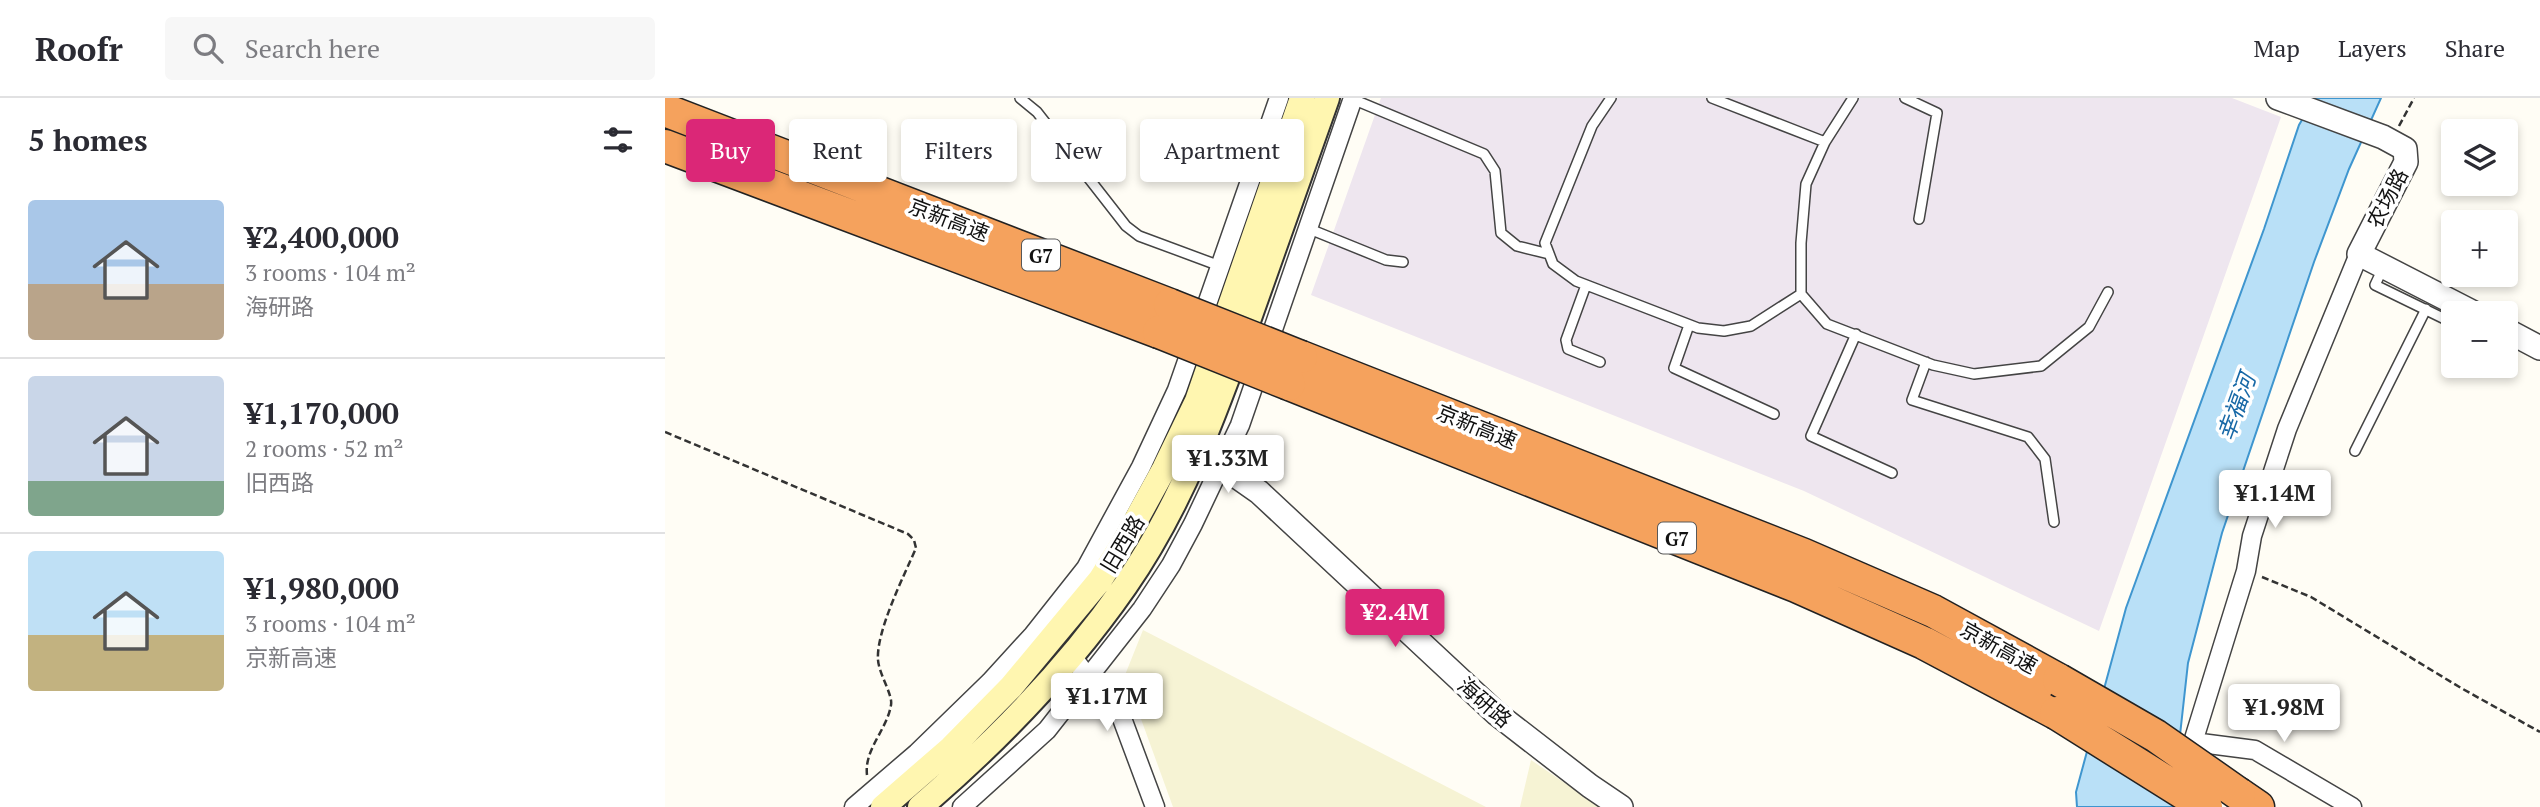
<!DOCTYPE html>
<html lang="en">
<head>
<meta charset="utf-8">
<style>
	:root { --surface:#fff; --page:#f7f7f7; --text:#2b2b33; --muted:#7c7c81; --line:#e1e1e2; --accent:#db2777 }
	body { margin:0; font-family:"PT Serif","Noto Sans SC",serif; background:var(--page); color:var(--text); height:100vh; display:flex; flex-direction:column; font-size:26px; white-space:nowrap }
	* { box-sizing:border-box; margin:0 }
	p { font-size:23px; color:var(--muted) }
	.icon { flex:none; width:38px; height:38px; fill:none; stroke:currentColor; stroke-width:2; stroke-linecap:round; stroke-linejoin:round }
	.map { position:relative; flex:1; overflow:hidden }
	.drawer { display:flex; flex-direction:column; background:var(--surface); width:665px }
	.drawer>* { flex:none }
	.top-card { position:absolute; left:21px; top:21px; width:665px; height:63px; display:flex; gap:14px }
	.buttons { position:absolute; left:1776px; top:21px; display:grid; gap:14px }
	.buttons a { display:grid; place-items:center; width:77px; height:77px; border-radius:7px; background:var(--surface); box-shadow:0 4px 10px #0003; font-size:35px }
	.price { position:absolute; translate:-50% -60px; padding:0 16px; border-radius:7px; background:#fff; color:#222; font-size:23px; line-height:46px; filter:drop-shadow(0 2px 4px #0008) }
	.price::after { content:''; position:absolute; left:50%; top:42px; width:21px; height:16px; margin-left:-10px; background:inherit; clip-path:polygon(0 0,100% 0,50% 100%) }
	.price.on { background:var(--accent); color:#fff }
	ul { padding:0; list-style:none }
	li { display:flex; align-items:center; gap:21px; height:175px; padding:0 28px }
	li+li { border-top:2px solid var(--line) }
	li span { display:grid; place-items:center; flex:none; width:196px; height:140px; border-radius:7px; color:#555 }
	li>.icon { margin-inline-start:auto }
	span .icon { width:84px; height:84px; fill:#fffc; stroke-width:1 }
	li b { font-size:30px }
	h2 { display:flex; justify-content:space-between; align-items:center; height:84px; padding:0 28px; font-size:30px }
	.pill { padding:0 24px; border-radius:7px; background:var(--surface); box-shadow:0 4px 10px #0003; font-size:24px; line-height:63px }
	.pill.on { background:var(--accent); color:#fff }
	header { display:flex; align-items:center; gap:42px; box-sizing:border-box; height:98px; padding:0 35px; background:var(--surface); border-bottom:2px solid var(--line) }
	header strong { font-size:33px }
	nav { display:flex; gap:38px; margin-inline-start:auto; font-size:24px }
	.search { width:490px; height:63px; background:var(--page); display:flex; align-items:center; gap:18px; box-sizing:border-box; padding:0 24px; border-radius:7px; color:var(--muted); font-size:26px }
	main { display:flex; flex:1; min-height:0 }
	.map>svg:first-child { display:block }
	.industrial { fill:#eee6ef }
	.farmland { fill:#f6f3d4 }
	.water { fill:#b9e0f7; stroke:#3f96cf; stroke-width:2 }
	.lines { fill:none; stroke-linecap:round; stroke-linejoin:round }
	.service-casing { stroke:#444; stroke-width:12 }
	.minor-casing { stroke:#444; stroke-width:21 }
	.tertiary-casing { stroke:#444; stroke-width:26 }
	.secondary-casing { stroke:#333; stroke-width:28 }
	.motorway-casing { stroke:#222; stroke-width:35 }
	.path { stroke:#333; stroke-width:2.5; stroke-dasharray:7 3.5; stroke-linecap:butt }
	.service { stroke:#fff; stroke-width:9 }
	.minor { stroke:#fff; stroke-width:18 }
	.tertiary { stroke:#fff; stroke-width:23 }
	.secondary { stroke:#fff6b0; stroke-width:24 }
	.motorway { stroke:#f5a25d; stroke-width:32 }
	.motorway-bridge-casing { stroke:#222; stroke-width:35; stroke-linecap:butt }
	.motorway-bridge { stroke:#f5a25d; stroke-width:32 }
	.labels { text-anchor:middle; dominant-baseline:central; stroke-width:7; stroke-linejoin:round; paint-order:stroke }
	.shield { fill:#fff; stroke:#585858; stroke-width:2 }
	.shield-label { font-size:19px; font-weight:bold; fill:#111 }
	.street-label { font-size:21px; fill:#111; stroke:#fff }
	.water-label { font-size:23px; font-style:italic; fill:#1768a6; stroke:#fff }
</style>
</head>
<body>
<header>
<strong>Roofr</strong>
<div class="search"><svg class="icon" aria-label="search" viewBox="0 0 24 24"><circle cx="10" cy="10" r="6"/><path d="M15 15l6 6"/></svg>Search here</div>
<nav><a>Map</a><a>Layers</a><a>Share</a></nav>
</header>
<main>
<section class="drawer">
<h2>5 homes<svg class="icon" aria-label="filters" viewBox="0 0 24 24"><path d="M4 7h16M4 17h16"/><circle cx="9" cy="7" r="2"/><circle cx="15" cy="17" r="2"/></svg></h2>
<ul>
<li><span style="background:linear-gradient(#a9c7e8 60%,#b9a48a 0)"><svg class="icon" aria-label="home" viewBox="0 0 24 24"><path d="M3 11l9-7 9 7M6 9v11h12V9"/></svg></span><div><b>¥2,400,000</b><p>3 rooms · 104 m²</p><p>海研路</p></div></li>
<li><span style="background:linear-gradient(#c9d6e8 75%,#7fa58c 0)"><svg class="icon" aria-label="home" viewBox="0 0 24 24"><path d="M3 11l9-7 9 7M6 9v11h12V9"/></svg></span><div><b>¥1,170,000</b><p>2 rooms · 52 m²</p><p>旧西路</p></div></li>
<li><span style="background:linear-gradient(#bfe0f5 60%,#c2b280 0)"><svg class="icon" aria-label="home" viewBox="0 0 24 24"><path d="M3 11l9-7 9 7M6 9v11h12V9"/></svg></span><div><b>¥1,980,000</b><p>3 rooms · 104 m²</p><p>京新高速</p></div></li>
</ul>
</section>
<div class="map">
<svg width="1875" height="709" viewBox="0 0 1875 709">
	<rect width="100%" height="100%" fill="#fffdf5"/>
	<path class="industrial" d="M716 0H1567L1616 19 1434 533 1139 393 646 197Z"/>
	<path class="farmland" d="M478 532 821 709H508L460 577Z
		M866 662 935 709H855Z"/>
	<path class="water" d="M1650 0H1716L1684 71 1649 164 1557 435 1523 565 1507 709H1412L1411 694 1461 510 1599 131 1634 27Z"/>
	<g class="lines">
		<defs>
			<path id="service" d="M355 0 372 14 461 128 474 138 555 168
				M685 0 819 56 830 73 836 135 852 148 884 156
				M946 0 927 28 880 145 888 166 911 183 1033 230 1059 233 1086 228 1136 196
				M1047 0 1160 44
				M1188 0 1160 44 1141 86 1136 145V196L1162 226 1268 267 1309 276 1376 268 1424 229 1443 194
				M1240 0 1272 15 1254 121
				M642 130 721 162 738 164
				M1718 170 1710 187 1788 225
				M921 187 901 242 903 251 935 264
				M1024 227 1009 270 1109 316
				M1191 236 1146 338 1227 375
				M1261 264 1247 302 1363 339 1380 361 1389 424
				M1690 353 1761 211"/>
			<path id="minor" d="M406 557 427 585 452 607 490 709
				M1528 644 1590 652 1687 709
				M1527 667 1528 644 1581 473 1587 438 1622 331 1694 156
				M189 709 252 655 325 584 368 537 421 470 476 369 512 292 614 0
				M297 709 382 632 477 511 506 467 528 426 575 327 688 0"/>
			<path id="tertiary" d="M1613 0 1718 39 1740 51 1741 64 1694 156 1809 215
				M1841 232 1875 250
				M534 352 594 394 832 616 925 688 956 709"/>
			<path id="secondary" d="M218 709 286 650 346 589 435 482 460 442 499 371 532 303 637 0
				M255 709C331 644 403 570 460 488 517 406 551 312 584 220 610 146 636 73 662 0"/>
			<path id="motorway" d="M0 12 505 207
				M0 48 494 234
				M636 259 1139 457 1268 513 1394 582
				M624 286 1131 488 1259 545 1391 615
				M1574 696 1593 709"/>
		</defs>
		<use href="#service" class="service-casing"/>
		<use href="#minor" class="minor-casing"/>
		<use href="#tertiary" class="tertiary-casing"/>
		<use href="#secondary" class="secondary-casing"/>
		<use href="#motorway" class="motorway-casing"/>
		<path class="path" d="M1734 28 1749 0
			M0 334 243 436 249 442 251 450C239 478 211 533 213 562 214 576 228 597 226 607 222 632 199 651 202 677
			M1597 479 1646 499 1796 590 1875 634"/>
		<use href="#service" class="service"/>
		<use href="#minor" class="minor"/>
		<use href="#tertiary" class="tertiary"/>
		<use href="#secondary" class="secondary"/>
		<use href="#motorway" class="motorway"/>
		<defs>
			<path id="motorway-bridge" d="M505 207 636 259
				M494 234 624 286
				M1394 582 1491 638 1574 696
				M1391 615 1541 709"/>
		</defs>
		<use href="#motorway-bridge" class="motorway-bridge-casing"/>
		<use href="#motorway-bridge" class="motorway-bridge"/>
	</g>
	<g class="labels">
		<g class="shield">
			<rect x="357" y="141.5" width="38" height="31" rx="5"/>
			<rect x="993" y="424.5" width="38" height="31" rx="5"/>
		</g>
		<g class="shield-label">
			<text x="376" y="157">G7</text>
			<text x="1012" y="440">G7</text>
		</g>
		<g class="street-label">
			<text transform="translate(1722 100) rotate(-63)">农场路</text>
			<text transform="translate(284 121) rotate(21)">京新高速</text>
			<text transform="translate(812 328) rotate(22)">京新高速</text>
			<text transform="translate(457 446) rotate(-59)">旧西路</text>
			<text transform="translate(1334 549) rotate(29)">京新高速</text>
			<text transform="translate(820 604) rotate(41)">海研路</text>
		</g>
		<g class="water-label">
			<text transform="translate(1571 309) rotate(-70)">幸福河</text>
		</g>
	</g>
</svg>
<div class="buttons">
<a><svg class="icon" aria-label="layers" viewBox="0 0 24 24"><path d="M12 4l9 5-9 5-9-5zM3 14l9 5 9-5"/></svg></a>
<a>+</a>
<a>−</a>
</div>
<b class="price" style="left:563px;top:397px">¥1.33M</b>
<b class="price" style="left:1610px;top:432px">¥1.14M</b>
<b class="price on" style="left:730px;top:551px">¥2.4M</b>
<b class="price" style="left:442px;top:635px">¥1.17M</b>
<b class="price" style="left:1619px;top:646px">¥1.98M</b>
<div class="top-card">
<a class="pill on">Buy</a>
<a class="pill">Rent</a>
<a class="pill">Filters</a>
<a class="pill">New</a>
<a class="pill">Apartment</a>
</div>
</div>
</main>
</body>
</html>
